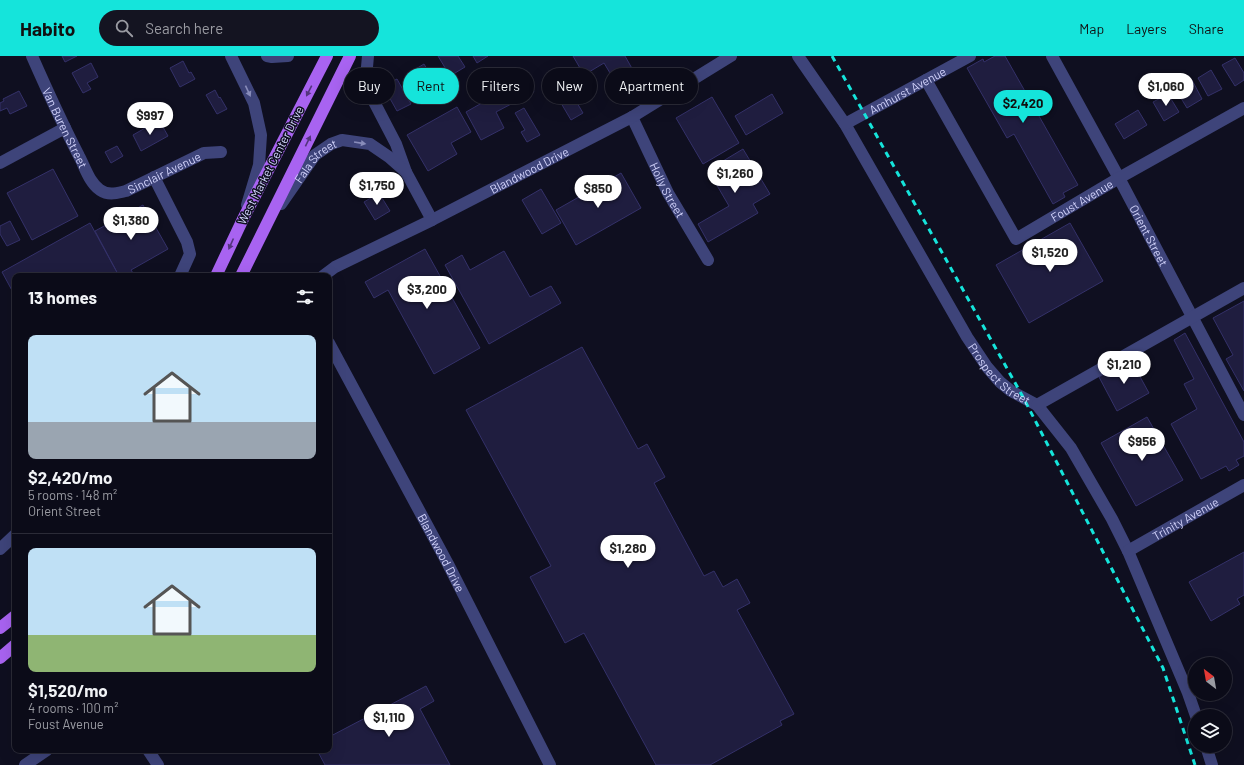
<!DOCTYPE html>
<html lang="en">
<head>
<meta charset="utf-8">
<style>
	:root { --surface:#0b0b18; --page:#141421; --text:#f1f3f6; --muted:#9a9ba2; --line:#2b2b37; --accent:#15e4db }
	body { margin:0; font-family:Barlow,sans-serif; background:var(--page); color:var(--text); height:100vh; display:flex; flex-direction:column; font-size:15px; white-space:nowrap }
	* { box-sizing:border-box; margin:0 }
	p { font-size:13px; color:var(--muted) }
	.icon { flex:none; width:22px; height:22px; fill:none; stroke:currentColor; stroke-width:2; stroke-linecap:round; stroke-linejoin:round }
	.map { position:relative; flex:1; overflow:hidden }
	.panel { position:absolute; left:12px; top:217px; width:320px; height:480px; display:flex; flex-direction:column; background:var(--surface); border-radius:8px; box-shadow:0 4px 16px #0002,0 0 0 1px var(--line) }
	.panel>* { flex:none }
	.banner { position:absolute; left:344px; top:12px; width:380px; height:36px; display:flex; gap:8px }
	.needle { width:26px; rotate:329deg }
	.controls { position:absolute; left:1188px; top:601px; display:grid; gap:8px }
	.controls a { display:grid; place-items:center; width:44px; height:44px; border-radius:50%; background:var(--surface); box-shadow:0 4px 16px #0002,0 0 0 1px var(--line); font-size:20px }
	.price { position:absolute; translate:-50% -34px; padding:0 9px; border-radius:14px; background:#fff; color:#222; font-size:13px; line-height:26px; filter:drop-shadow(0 1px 2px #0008) }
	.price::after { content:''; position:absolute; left:50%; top:24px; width:12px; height:9px; margin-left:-6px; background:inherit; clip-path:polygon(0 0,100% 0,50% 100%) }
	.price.on { background:var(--accent); color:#111 }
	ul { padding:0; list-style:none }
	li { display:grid; align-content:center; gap:8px; height:212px; padding:0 16px }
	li+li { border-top:1px solid var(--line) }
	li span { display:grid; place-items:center; height:124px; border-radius:8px; color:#555 }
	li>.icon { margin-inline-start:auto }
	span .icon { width:72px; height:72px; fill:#fffc; stroke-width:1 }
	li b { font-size:17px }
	h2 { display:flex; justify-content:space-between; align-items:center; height:48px; padding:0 16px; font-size:17px }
	.chip { padding:0 14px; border-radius:18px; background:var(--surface); box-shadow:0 4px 16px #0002,0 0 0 1px var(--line); font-size:14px; line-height:36px }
	.chip.on { background:var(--accent); color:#111 }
	header { display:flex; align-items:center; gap:24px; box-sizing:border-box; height:56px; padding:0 20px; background:var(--accent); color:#111 }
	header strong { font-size:19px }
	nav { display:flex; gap:22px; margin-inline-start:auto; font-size:14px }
	.search { width:280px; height:36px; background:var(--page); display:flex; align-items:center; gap:10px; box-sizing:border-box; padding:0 14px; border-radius:22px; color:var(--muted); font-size:15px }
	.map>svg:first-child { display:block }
	.building { fill:#1f1d3f; stroke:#343169 }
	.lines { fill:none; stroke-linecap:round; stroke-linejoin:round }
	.minor { stroke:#3e447a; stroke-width:12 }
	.major { stroke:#a863f1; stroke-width:12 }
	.rail { stroke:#15e4db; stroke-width:3; stroke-dasharray:6 5; stroke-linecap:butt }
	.oneway { fill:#888cba }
	.oneway2 { fill:#54357e }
	.labels { text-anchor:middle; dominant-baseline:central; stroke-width:3; stroke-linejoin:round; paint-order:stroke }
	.street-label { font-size:12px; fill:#d2d3fb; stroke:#0f0f20 }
</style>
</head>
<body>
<header>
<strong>Habito</strong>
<div class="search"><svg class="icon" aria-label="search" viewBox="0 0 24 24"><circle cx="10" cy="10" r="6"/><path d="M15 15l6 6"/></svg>Search here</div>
<nav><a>Map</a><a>Layers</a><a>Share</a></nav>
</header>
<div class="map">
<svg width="1244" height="709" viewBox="0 0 1244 709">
	<rect width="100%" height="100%" fill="#0f0f20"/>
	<path class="building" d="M62 0H77L65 6Z
		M438 0H458L465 11 450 20Z
		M473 0H488L477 7Z
		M573 0H625L634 16 616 27 604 7 584 19Z
		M995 0H1005L1078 129 1063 137 1065 141 1053 148 1014 78 1007 82 967 12 983 3 984 6Z
		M1235 2 1244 17V24L1235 30 1222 9Z
		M183 5 189 17 191 16 195 23 180 31 170 12Z
		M91 7 98 21 87 27 91 33 83 37 72 17Z
		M424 8 437 30 427 36 422 28 417 31 409 17Z
		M1211 14 1222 33 1208 40 1198 22Z
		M526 22 534 36 496 56 504 72 481 84 466 56Z
		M397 23 411 48 397 55 383 30Z
		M1192 24 1202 43 1187 52 1176 34Z
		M215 34 219 42 220 41 227 53 217 58 206 39Z
		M19 35 27 50 10 58 7 52 0 55V47L4 45 3 43Z
		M570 35 583 57 571 64 558 42Z
		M772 38 783 57 746 79 735 60Z
		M1168 38 1179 56 1164 65 1153 46Z
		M712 41 739 87 703 108 676 62Z
		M457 51 471 76 451 87 457 98 428 115 407 79Z
		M524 52 540 79 527 86 521 76 525 74 515 57Z
		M1138 54 1147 69 1124 83 1115 68Z
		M159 64 168 80 141 95 133 79Z
		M117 90 123 100 111 107 105 96Z
		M743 93 770 138 753 148 758 157 708 186 698 168 729 150 708 114Z
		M53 113 78 160 32 184 7 137Z
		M621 117 641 152 576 189 556 154Z
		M541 133 561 167 542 178 522 144Z
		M379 137 390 155 375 164 364 146Z
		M143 149 168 193 131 214 135 220H119L95 175Z
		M10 165 20 184 7 190 0 178V170Z
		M90 167 119 220H15V240L2 216Z
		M1070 167 1103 225 1029 267 996 209Z
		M425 193 480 292 434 318 388 234 374 242 365 226Z
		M504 195 530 241 551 230 561 247 489 288 445 209 462 199 470 214Z
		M1244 245V335L1226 303 1233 299 1213 262Z
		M1185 277 1244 386V400L1236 404 1239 409 1229 415 1226 410 1201 423 1171 368 1197 353 1184 328 1194 323 1174 284Z
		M582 291 638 393 647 388 665 421 654 427 704 520 714 515 723 531 737 523 750 547 737 554 794 658 780 665 782 669 710 709H656L584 577 565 587 530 521 551 510 466 354Z
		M1132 302 1140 316 1138 317 1149 337 1117 355 1099 321Z
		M1147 361 1183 424 1136 450 1101 387Z
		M1244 496V539L1237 543 1240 548 1211 565 1189 526Z
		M426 630 434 645 420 653 450 709H325L317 694H329V681Z"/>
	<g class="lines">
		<g class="minor">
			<path id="s1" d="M32 0C47 34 62 67 79 100 85 111 89 126 100 134 109 140 117 137 126 135L204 97 221 96"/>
			<path d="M231 0 254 47 261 79 259 109 247 149"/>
			<path d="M267 0 272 1 288 0"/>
			<path d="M368 0 367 11 370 38 396 88 406 116 432 164"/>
			<path id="s2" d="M798 0 845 68 967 281 987 311 1000 326 1011 335 1037 349 1071 392 1112 463 1128 495 1188 637 1196 660"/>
			<path id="s3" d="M1052 0 1119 122 1244 359"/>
			<path id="s4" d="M926 24 1016 183 1119 122 1244 52"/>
			<path id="s5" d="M632 61 668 137 708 204"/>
			<path id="s6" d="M845 68 970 0"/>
			<path d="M0 107 65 72"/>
			<path d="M154 121 187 186 190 198 180 220"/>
			<path id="s7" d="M281 148 315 99 331 88 342 84 370 88 389 101 406 116"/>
			<path id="s8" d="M323 220 335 211 432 164 632 61 731 0"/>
			<path id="s9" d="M329 287 448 508 550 709"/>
			<path d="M1037 349 1244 232"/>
			<path d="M0 493 15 479"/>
			<path id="s10" d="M1128 495 1244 429"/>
			<path d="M1206 690 1212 709"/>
			<path d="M148 694 158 709"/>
			<path d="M25 709 47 694"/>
		</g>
		<path class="major" d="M216 220 243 163 327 0
			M241 220 350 0
			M0 572 15 560
			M0 602 15 589"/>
		<path class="rail" d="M832 0 1023 341 1163 612 1195 709"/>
	</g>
	<defs><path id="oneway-solid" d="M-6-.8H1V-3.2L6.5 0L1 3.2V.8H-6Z"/></defs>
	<g class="oneway">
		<use href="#oneway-solid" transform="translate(248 35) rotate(65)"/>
		<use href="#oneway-solid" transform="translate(360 87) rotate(9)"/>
	</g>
	<g class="oneway2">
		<use href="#oneway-solid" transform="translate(309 35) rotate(117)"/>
		<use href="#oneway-solid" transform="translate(308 85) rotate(-64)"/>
		<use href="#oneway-solid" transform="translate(231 188) rotate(114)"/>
	</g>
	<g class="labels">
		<g class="street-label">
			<text stroke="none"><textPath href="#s6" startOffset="71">Amhurst Avenue</textPath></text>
			<text stroke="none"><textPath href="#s1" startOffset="79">Van Buren Street</textPath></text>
			<text stroke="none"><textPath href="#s7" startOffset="56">Fala Street</textPath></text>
			<text transform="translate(270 109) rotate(-63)">West Market Center Drive</text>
			<text stroke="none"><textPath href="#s8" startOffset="232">Blandwood Drive</textPath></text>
			<text stroke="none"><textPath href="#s1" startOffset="220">Sinclair Avenue</textPath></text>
			<text stroke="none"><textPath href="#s5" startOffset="81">Holly Street</textPath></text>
			<text stroke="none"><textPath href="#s4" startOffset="259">Foust Avenue</textPath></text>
			<text stroke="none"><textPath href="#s3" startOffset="204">Orient Street</textPath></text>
			<text stroke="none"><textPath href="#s2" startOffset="378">Prospect Street</textPath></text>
			<text stroke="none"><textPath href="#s10" startOffset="66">Trinity Avenue</textPath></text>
			<text stroke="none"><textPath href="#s9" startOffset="238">Blandwood Drive</textPath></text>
		</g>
	</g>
</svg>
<div class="controls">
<a><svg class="needle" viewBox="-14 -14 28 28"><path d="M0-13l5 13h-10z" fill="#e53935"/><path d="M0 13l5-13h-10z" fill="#9a9ba2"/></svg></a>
<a><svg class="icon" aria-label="layers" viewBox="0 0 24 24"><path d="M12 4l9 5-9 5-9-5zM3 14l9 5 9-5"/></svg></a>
</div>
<b class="price" style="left:1166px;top:51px">$1,060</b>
<b class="price on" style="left:1023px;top:68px">$2,420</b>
<b class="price" style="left:150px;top:80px">$997</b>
<b class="price" style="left:735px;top:138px">$1,260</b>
<b class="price" style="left:377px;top:150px">$1,750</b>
<b class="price" style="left:598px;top:153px">$850</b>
<b class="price" style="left:131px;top:185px">$1,380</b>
<b class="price" style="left:1050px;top:217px">$1,520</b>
<b class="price" style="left:427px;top:254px">$3,200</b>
<b class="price" style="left:1124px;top:329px">$1,210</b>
<b class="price" style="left:1142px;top:406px">$956</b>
<b class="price" style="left:628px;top:513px">$1,280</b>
<b class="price" style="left:389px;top:682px">$1,110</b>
<div class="banner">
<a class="chip">Buy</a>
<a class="chip on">Rent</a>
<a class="chip">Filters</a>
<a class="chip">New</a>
<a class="chip">Apartment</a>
</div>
<section class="panel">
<h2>13 homes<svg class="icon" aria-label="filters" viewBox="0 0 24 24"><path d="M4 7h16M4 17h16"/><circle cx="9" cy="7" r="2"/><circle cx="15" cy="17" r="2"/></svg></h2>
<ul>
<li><span style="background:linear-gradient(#bfe0f5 70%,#9aa5b1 0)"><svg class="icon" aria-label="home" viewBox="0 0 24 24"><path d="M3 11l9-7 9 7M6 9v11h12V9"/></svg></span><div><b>$2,420/mo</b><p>5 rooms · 148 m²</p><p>Orient Street</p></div></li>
<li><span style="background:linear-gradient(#bfe0f5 70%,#8fb573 0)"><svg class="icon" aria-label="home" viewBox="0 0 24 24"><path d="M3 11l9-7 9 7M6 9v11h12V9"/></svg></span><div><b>$1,520/mo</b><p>4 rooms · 100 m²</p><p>Foust Avenue</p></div></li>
</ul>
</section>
</div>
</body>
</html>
